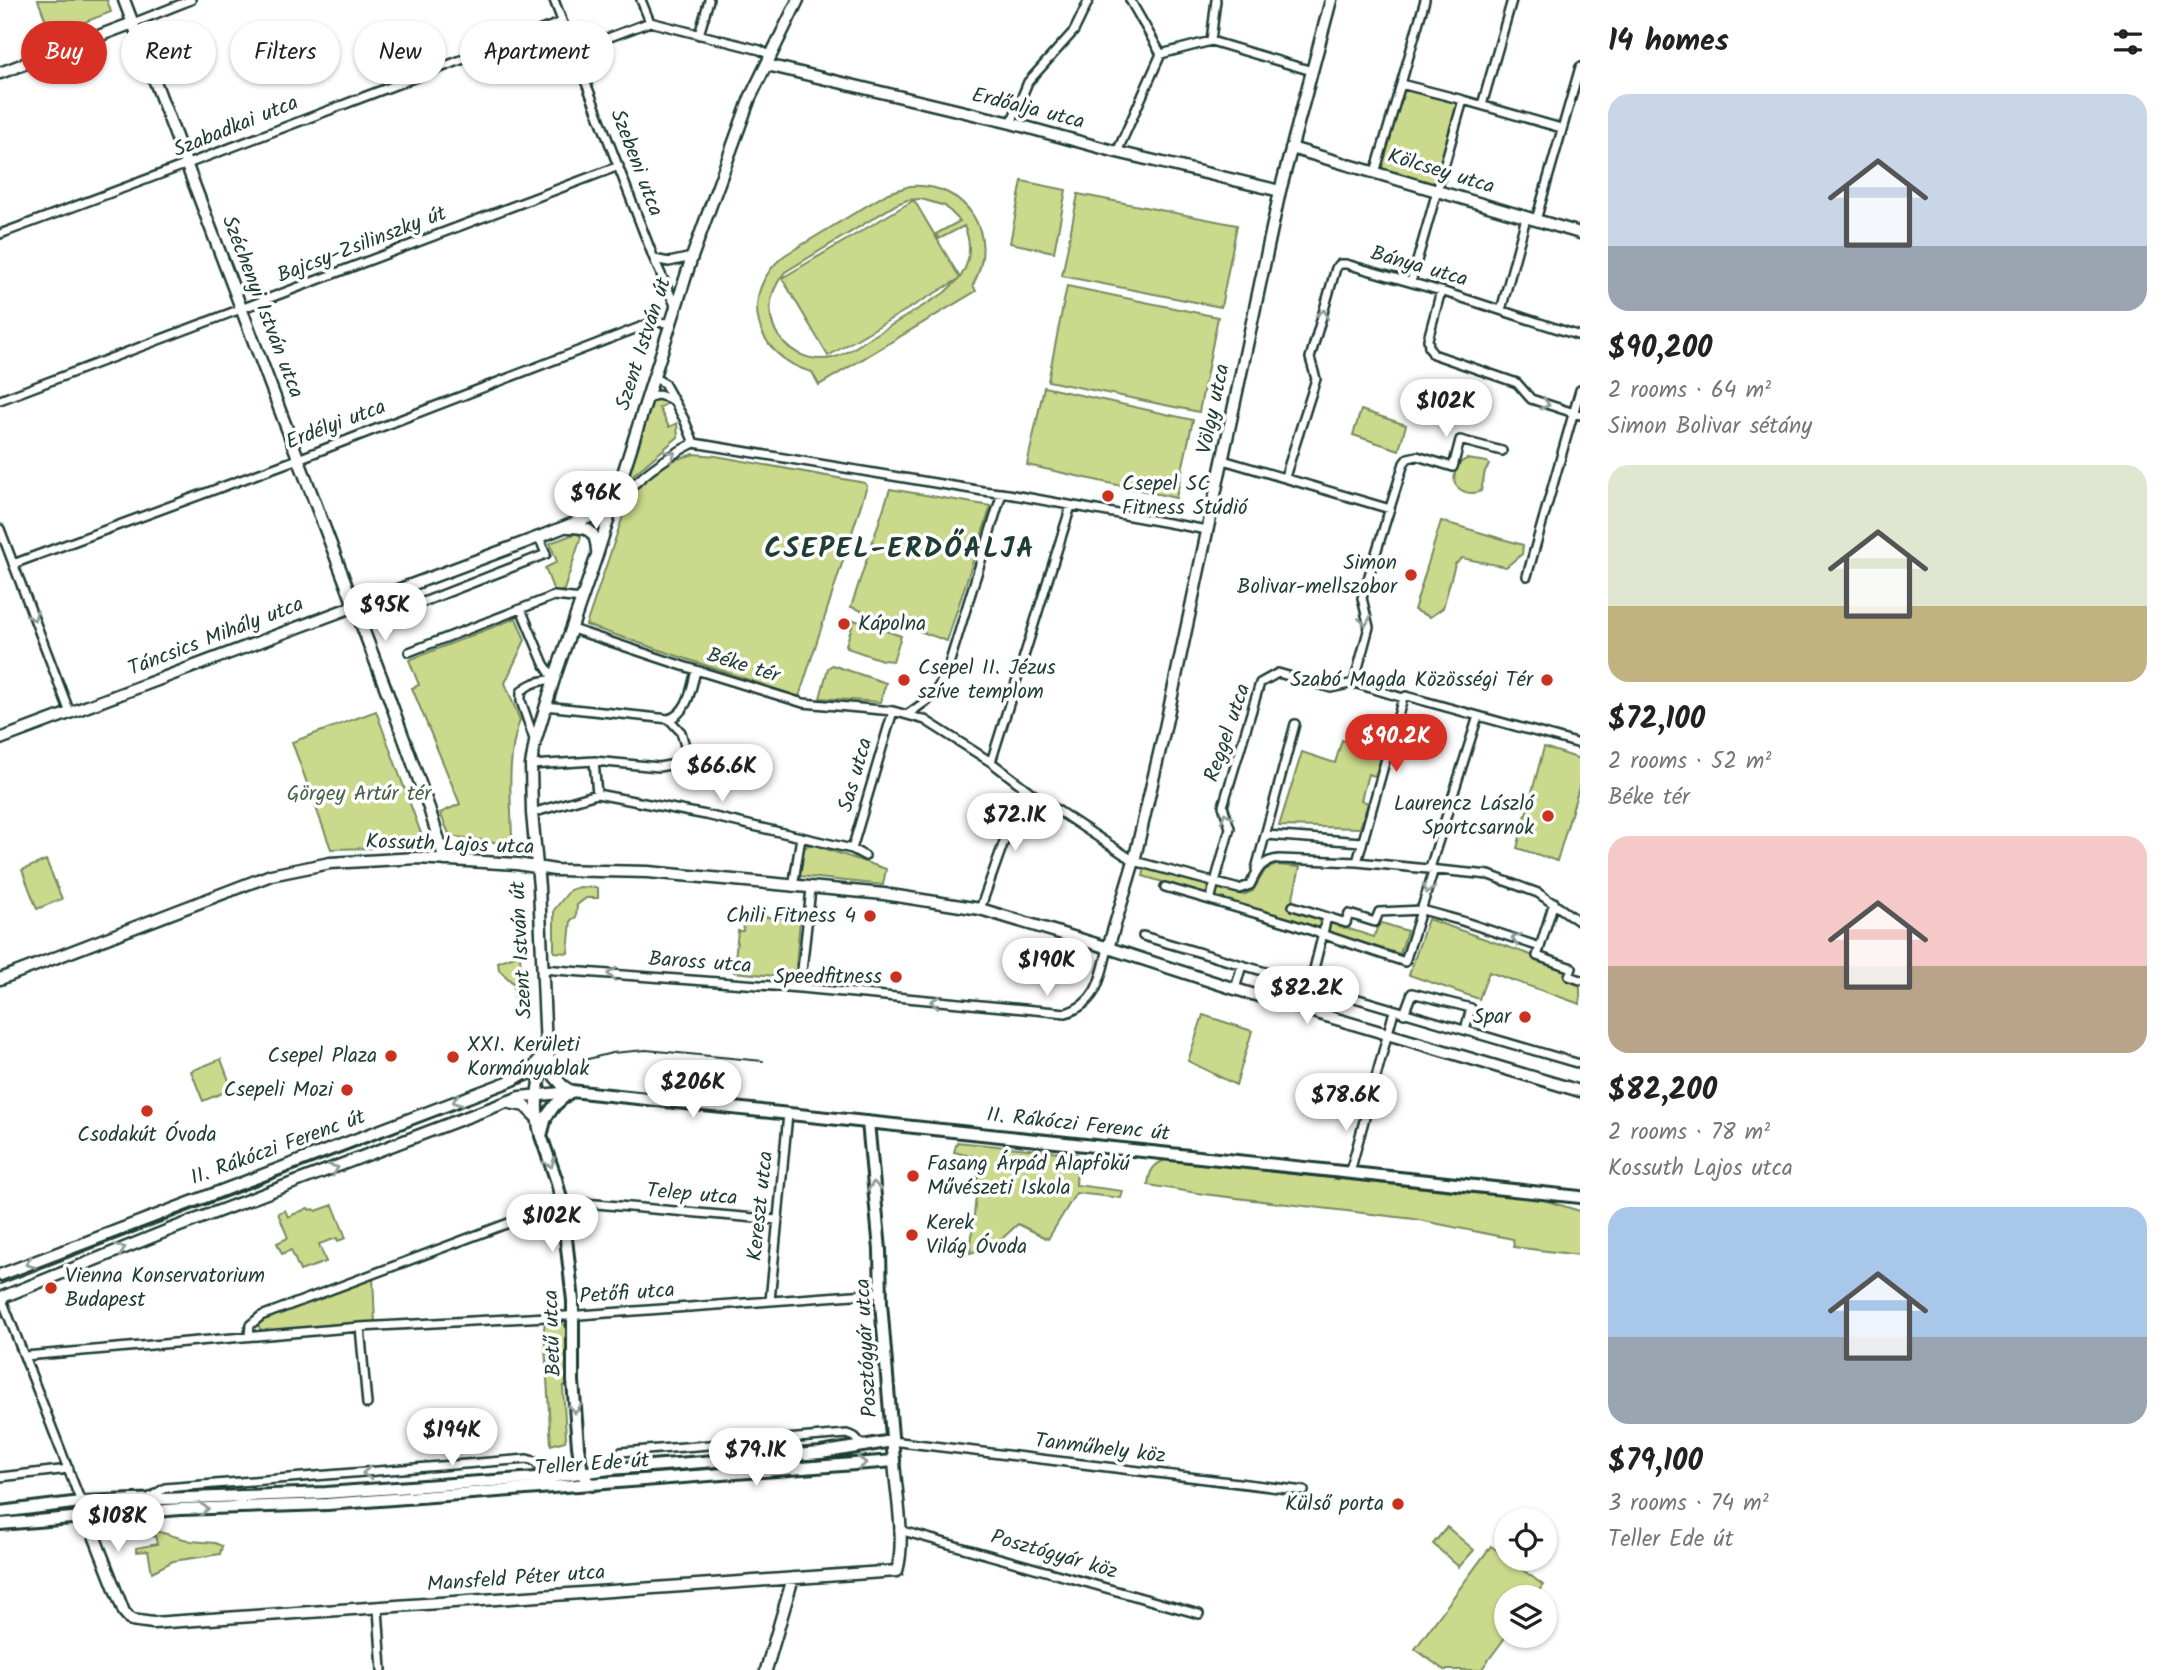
<!DOCTYPE html>
<html lang="en">
<head>
<meta charset="utf-8">
<style>
	:root { --surface:#fff; --page:#f2f2f2; --text:#222; --muted:#767676; --accent:#d93025 }
	body { margin:0; font-family:Kalam,sans-serif; background:var(--page); color:var(--text); height:100vh; display:flex; flex-direction:column; font-size:26px; white-space:nowrap }
	* { box-sizing:border-box; margin:0 }
	p { font-size:23px; color:var(--muted) }
	.icon { flex:none; width:38px; height:38px; fill:none; stroke:currentColor; stroke-width:2; stroke-linecap:round; stroke-linejoin:round }
	.map { position:relative; flex:1; overflow:hidden }
	.side { display:flex; flex-direction:column; background:var(--surface); width:595px }
	.side>* { flex:none }
	.guide { position:absolute; left:21px; top:21px; width:665px; height:63px; display:flex; gap:14px }
	.buttons { position:absolute; left:1494px; top:1508px; display:grid; gap:14px }
	.buttons a { display:grid; place-items:center; width:63px; height:63px; border-radius:50%; background:var(--surface); box-shadow:0 2px 5px #0004; font-size:35px }
	.price { position:absolute; translate:-50% -60px; padding:0 16px; border-radius:24px; background:#fff; color:#222; font-size:23px; line-height:46px; filter:drop-shadow(0 2px 4px #0008) }
	.price::after { content:''; position:absolute; left:50%; top:42px; width:21px; height:16px; margin-left:-10px; background:inherit; clip-path:polygon(0 0,100% 0,50% 100%) }
	.price.on { background:var(--accent); color:#fff }
	ul { padding:0; list-style:none }
	li { display:grid; align-content:center; gap:14px; height:371px; padding:0 28px }
	li span { display:grid; place-items:center; height:217px; border-radius:21px; color:#555 }
	li>.icon { margin-inline-start:auto }
	span .icon { width:126px; height:126px; fill:#fffc; stroke-width:1 }
	li b { font-size:30px }
	h2 { display:flex; justify-content:space-between; align-items:center; height:84px; padding:0 28px; font-size:30px }
	.chip { padding:0 24px; border-radius:32px; background:var(--surface); box-shadow:0 2px 5px #0004; font-size:24px; line-height:63px }
	.chip.on { background:var(--accent); color:#fff }
	main { display:flex; flex:1; min-height:0 }
	.map>svg:first-child { display:block }
	.green { fill:#cbd98c; stroke:#758b60; stroke-width:2; fill-rule:evenodd }
	.lines { fill:none; stroke-linecap:round; stroke-linejoin:round }
	.minor-casing { stroke:#1f3d34; stroke-width:12 }
	.tertiary-casing { stroke:#1f3d34; stroke-width:15 }
	.secondary-casing { stroke:#1f3d34; stroke-width:16 }
	.minor { stroke:#fff; stroke-width:7 }
	.tertiary { stroke:#fff; stroke-width:10 }
	.secondary { stroke:#fff; stroke-width:10 }
	.tram { stroke:#1f3d34; stroke-width:2 }
	.oneway { stroke:#8f9e9a }
	.poi-dot { fill:#c8321e; stroke:#fff; stroke-width:2.5 }
	.labels { text-anchor:middle; dominant-baseline:central; stroke-width:7; stroke-linejoin:round; paint-order:stroke }
	.street-label { font-size:21px; fill:#1f3d34; stroke:#fff }
	.poi-label { font-size:21px; fill:#1f3d34; stroke:#fff; text-anchor:end }
	.park-label { font-size:21px; fill:#4a644a; stroke:#fff }
	.district-label { font-size:28px; font-weight:bold; letter-spacing:2px; fill:#1f3d34; stroke:#fff }
</style>
</head>
<body>
<main>
<div class="map">
<svg width="1580" height="1670" viewBox="0 0 1580 1670">
	<rect width="100%" height="100%" fill="#fff"/>
	<filter id="ink" filterUnits="userSpaceOnUse"><feTurbulence type="fractalNoise" baseFrequency=".0143" numOctaves="2"/><feDisplacementMap in="SourceGraphic" scale="14" xChannelSelector="R" yChannelSelector="G"/><feConvolveMatrix kernelMatrix="1 2 1 2 8 2 1 2 1" color-interpolation-filters="sRGB"/></filter>
	<g filter="url(#ink)">
		<path class="green" d="M38 0H107L111 12 51 35Z
			M1401 84 1463 100 1437 192 1375 173Z
			M1022 181 1066 190 1054 252 1010 243Z
			M910 186C967 182 1000 235 973 285L976 291 819 385 812 372C754 357 737 293 785 255L888 193ZM921 199 945 206 960 221 936 234 939 239 964 226C972 244 970 262 960 278L914 200 782 278 828 356 959 279 944 293C920 308 895 323 870 338 858 345 846 355 832 358 808 363 784 350 774 328 766 307 772 288 785 272L897 204 907 200Z
			M1078 194 1237 225 1221 307 1062 276Z
			M1067 286 1218 317 1199 412 1048 381Z
			M1044 387 1193 420 1176 498 1027 465Z
			M657 398 664 400 666 404 659 408 669 427 677 423 678 437 625 482 650 400Z
			M1361 410 1406 425 1399 450 1353 435Z
			M694 454 716 456 865 483 867 486 799 697 586 625 625 510 633 493 645 481 671 461Z
			M1467 459 1487 462 1489 465 1485 471 1481 491C1472 495 1461 493 1455 484 1453 474 1456 463 1467 459Z
			M890 489 991 506 947 641 851 607Z
			M1441 521 1523 545 1522 554 1506 567 1462 558 1455 564 1443 608 1430 617 1414 610Z
			M577 533 581 537 564 590 555 594 545 568 557 562 550 543Z
			M516 618 525 640 505 683 520 720C506 758 511 800 512 839L500 843 450 836 440 813 460 804 412 688 419 685 409 660Z
			M854 620 901 636 893 661 882 660 847 648 848 646 846 645Z
			M832 665 886 683 880 702 820 698 828 668Z
			M376 711 426 847 331 849 292 742Z
			M1342 740 1382 754 1375 776 1368 774 1361 800 1368 803 1360 828 1279 826 1302 752 1335 763Z
			M1544 747 1580 759V784L1557 861 1517 848Z
			M809 845H814L886 869 883 885 800 876 803 849Z
			M46 860 62 899 37 909 22 870Z
			M1276 865 1300 867 1290 910 1374 937 1379 922 1407 931 1400 954 1143 876 1145 868 1243 895 1253 891 1265 870Z
			M579 887 598 888V898H586L577 905 576 917 571 920 568 953 554 952V910L570 890Z
			M744 915 800 920 795 978 734 972 735 966H742V960L735 959 738 931H743Z
			M1428 919 1534 956V959L1568 971 1566 977 1580 982V1004L1489 972 1479 999 1409 975Z
			M520 954 521 974H518V985H522L523 1006H515L514 984 499 970 498 962Z
			M1203 1015 1252 1031 1236 1085 1188 1061Z
			M221 1059 232 1089 203 1101 191 1071Z
			M957 1142 1078 1154 1076 1185 1123 1191 1121 1198 1076 1193 1048 1239 1018 1224 995 1245 970 1253 980 1158 954 1152Z
			M1166 1160 1461 1192 1537 1198 1580 1211V1255L1514 1247 1513 1239 1414 1219 1203 1194 1148 1185C1149 1172 1153 1164 1166 1160Z
			M333 1205 346 1238 338 1241 337 1238 319 1244 326 1262 300 1271 291 1250 282 1254 277 1243 288 1238 278 1213 285 1210 288 1217 308 1208 310 1210 314 1209 316 1211Z
			M373 1276 375 1323 264 1331 260 1329 258 1325 260 1319Z
			M562 1322 569 1330 567 1383 563 1387 566 1437 565 1441 551 1445 544 1329 545 1323Z
			M1447 1527 1474 1550 1459 1567 1433 1544Z
			M156 1531 191 1541 215 1543 222 1546 220 1554 173 1561 152 1572 148 1551 136 1552V1548L157 1544 155 1536 133 1537 134 1532Z
			M1491 1546 1543 1585 1534 1598H1507V1635L1481 1670H1444L1415 1649Z"/>
		<g class="lines">
			<defs>
				<path id="minor" d="M554 0 654 259 676 307
					M641 0 650 22 760 50 771 56
					M1130 0 1161 54
					M133 23 191 0
					M699 35 709 0
					M1211 41 1216 0
					M573 51 650 22
					M1161 54 1211 41 1312 71
					M1401 84 1425 0
					M1463 100 1561 128
					M1482 105 1512 0
					M1011 123 1028 82 1074 31 1089 0
					M1117 152 1161 54
					M1375 173 1401 84 1463 100 1411 282
					M1536 220 1580 67
					M0 234C188 165 375 92 562 22
					M654 259 669 262 692 257
					M1441 291 1428 339 1429 347 1433 354 1517 383 1531 399 1580 415
					M1501 310 1526 218
					M653 377 664 383 684 419 694 443
					M648 399C655 392 663 396 672 400
					M0 400 619 166
					M694 443 983 491 1008 494 1207 530
					M1223 460 1390 509
					M1285 477 1316 379 1310 358 1336 268 1340 264H1346L1441 291 1580 336
					M614 503C641 477 660 460 694 443
					M0 529 70 713
					M13 564 306 456 653 322 671 323
					M1527 576 1580 390
					M521 609 544 664 554 679C541 681 530 682 521 692V701L535 742
					M362 626 546 554 539 537
					M572 629 683 666 803 703 893 711 925 720 991 762 1033 794 1134 861 1239 889 1250 885C1258 870 1260 861 1279 859L1357 862 1489 875 1538 893 1580 922
					M409 652 554 596 582 599
					M1354 683 1369 627 1362 598 1404 463 1408 458 1417 456 1453 467 1460 440 1502 451
					M1354 683 1403 698 1406 696 1580 744
					M545 706 669 719C689 712 691 688 696 671
					M908 714 932 697 946 674 1002 493
					M1390 742 1412 748 1417 729 1396 722
					M594 761 597 794 706 815 852 849 865 856
					M991 762 1071 506
					M531 765 594 761 659 767 680 763 687 753 681 732 669 719
					M532 813 597 794
					M1266 835 1362 842
					M852 849 893 711
					M1357 862 1403 698
					M1430 868 1478 716
					M1256 869 1295 724
					M793 887 801 837
					M1165 887 1289 923 1405 962 1434 869
					M1210 900 1230 828 1223 806 1260 683 1278 673 1331 688 1354 683
					M1293 906 1346 923 1349 914 1375 922 1379 912 1422 910 1462 921 1540 947 1537 956 1572 968 1569 976 1580 980
					M980 909 1023 788
					M1143 936 1580 1064
					M1540 947 1554 902
					M542 969 800 988 1066 1013C1098 1003 1101 977 1108 948
					M1310 985 1327 917
					M800 988 811 889
					M1235 989 1242 965
					M1404 1014 1412 993 1471 1008 1465 1030
					M1350 1172 1394 1011
					M1 1297 81 1502
					M770 1301 788 1114
					M360 1327 367 1404
					M249 1336 250 1325 261 1316 562 1203 573 1202 777 1220
					M25 1356 360 1327 566 1316 881 1293
					M892 1441 1304 1491
					M610 1469 613 1460 621 1452 847 1434 855 1437 864 1447
					M0 1477 69 1469
					M149 1498 165 1488 527 1459 534 1461 549 1477
					M899 1530 1199 1614
					M378 1608 382 1670"/>
				<path id="tertiary" d="M124 0 387 692 429 808 445 860
					M767 65 1011 123 1117 152 1280 191
					M0 73 133 23
					M1291 148 1580 233
					M568 527C588 527 596 530 597 551
					M0 739 539 537 592 516 613 503
					M1108 948 1134 861 1165 728 1280 191 1331 0
					M0 979 271 875 330 863 417 858 517 864 555 870 648 872 884 894 980 909 1096 944 1235 989 1580 1091
					M571 1091 563 1086 555 1077 546 1049 539 887 532 813 531 765 535 742 554 679 597 555 692 257 750 98 798 0
					M510 1103 525 1106 536 1117
					M541 1136C533 1110 538 1083 544 1056
					M0 1275C171 1209 342 1145 513 1080L534 1067 546 1049
					M0 1298 169 1230 520 1097 571 1092
					M81 1502 124 1612 131 1620 153 1623 897 1571C906 1540 896 1493 894 1461
					M766 1670 793 1578"/>
				<path id="secondary" d="M592 1485 587 1481 582 1473 578 1446 573 1381V1301L562 1203 556 1179 541 1136 546 1117 555 1105 571 1091 1580 1197
					M0 1512 81 1502 326 1493 550 1477 610 1469 821 1453 892 1441
					M0 1524 180 1509 327 1504 894 1461 881 1303 880 1250 868 1122"/>
			</defs>
			<use href="#minor" class="minor-casing"/>
			<use href="#tertiary" class="tertiary-casing"/>
			<use href="#secondary" class="secondary-casing"/>
			<use href="#minor" class="minor"/>
			<use href="#tertiary" class="tertiary"/>
			<use href="#secondary" class="secondary"/>
			<path class="tram" d="M0 1284 580 1061 612 1053 646 1050 763 1061"/>
		</g>
		<defs><path id="oneway-chevron" d="M-2-3.5L2.5 0L-2 3.5" fill="none" stroke-width="1.6" stroke-linecap="round" stroke-linejoin="round" transform="scale(1.75)"/></defs>
		<g class="oneway">
			<use href="#oneway-chevron" transform="translate(1323 314) rotate(-74)"/>
			<use href="#oneway-chevron" transform="translate(1545 404) rotate(18)"/>
			<use href="#oneway-chevron" transform="translate(671 455) rotate(-31)"/>
			<use href="#oneway-chevron" transform="translate(33 616) rotate(69)"/>
			<use href="#oneway-chevron" transform="translate(1365 621) rotate(81)"/>
			<use href="#oneway-chevron" transform="translate(1226 817) rotate(-109)"/>
			<use href="#oneway-chevron" transform="translate(1428 889) rotate(106)"/>
			<use href="#oneway-chevron" transform="translate(1516 939) rotate(-162)"/>
			<use href="#oneway-chevron" transform="translate(612 974) rotate(-176)"/>
			<use href="#oneway-chevron" transform="translate(935 1002) rotate(-174)"/>
			<use href="#oneway-chevron" transform="translate(457 1101) rotate(159)"/>
			<use href="#oneway-chevron" transform="translate(550 1163) rotate(68)"/>
			<use href="#oneway-chevron" transform="translate(334 1169) rotate(-21)"/>
			<use href="#oneway-chevron" transform="translate(874 1186) rotate(-96)"/>
			<use href="#oneway-chevron" transform="translate(121 1249) rotate(-22)"/>
			<use href="#oneway-chevron" transform="translate(30 1263) rotate(159)"/>
			<use href="#oneway-chevron" transform="translate(575 1409) rotate(86)"/>
			<use href="#oneway-chevron" transform="translate(862 1463) rotate(-5)"/>
			<use href="#oneway-chevron" transform="translate(367 1473) rotate(176)"/>
			<use href="#oneway-chevron" transform="translate(204 1509) rotate(-2)"/>
		</g>
	</g>
	<g class="poi-dot">
		<circle cx="1108" cy="496" r="7"/>
		<circle cx="1411" cy="575" r="7"/>
		<circle cx="844" cy="624" r="7"/>
		<circle cx="904" cy="680" r="7"/>
		<circle cx="1547" cy="680" r="7"/>
		<circle cx="1548" cy="816" r="7"/>
		<circle cx="870" cy="916" r="7"/>
		<circle cx="896" cy="977" r="7"/>
		<circle cx="1525" cy="1017" r="7"/>
		<circle cx="391" cy="1056" r="7"/>
		<circle cx="453" cy="1057" r="7"/>
		<circle cx="347" cy="1090" r="7"/>
		<circle cx="147" cy="1111" r="7"/>
		<circle cx="913" cy="1176" r="7"/>
		<circle cx="912" cy="1235" r="7"/>
		<circle cx="51" cy="1288" r="7"/>
		<circle cx="1398" cy="1504" r="7"/>
	</g>
	<g class="labels">
		<g class="street-label">
			<text transform="translate(1028 109) rotate(14)">Erdőalja utca</text>
			<text transform="translate(236 127) rotate(-22)">Szabadkai utca</text>
			<text transform="translate(636 163) rotate(69)">Szebeni utca</text>
			<text transform="translate(1441 172) rotate(17)">Kölcsey utca</text>
			<text transform="translate(362 245) rotate(-21)">Bajcsy-Zsilinszky út</text>
			<text transform="translate(1419 267) rotate(16)">Bánya utca</text>
			<text transform="translate(262 307) rotate(69)">Széchenyi István utca</text>
			<text transform="translate(644 344) rotate(-72)">Szent István út</text>
			<text transform="translate(1214 409) rotate(-78)">Völgy utca</text>
			<text transform="translate(336 425) rotate(-21)">Erdélyi utca</text>
			<text transform="translate(216 637) rotate(-21)">Táncsics Mihály utca</text>
			<text transform="translate(743 666) rotate(17)">Béke tér</text>
			<text transform="translate(1228 733) rotate(-71)">Reggel utca</text>
			<text transform="translate(856 775) rotate(-74)">Sas utca</text>
			<text transform="translate(450 845) rotate(2)">Kossuth Lajos utca</text>
			<text transform="translate(522 950) rotate(-93)">Szent István út</text>
			<text transform="translate(700 963) rotate(4)">Baross utca</text>
			<text transform="translate(1078 1125) rotate(6)">II. Rákóczi Ferenc út</text>
			<text transform="translate(278 1148) rotate(-20)">II. Rákóczi Ferenc út</text>
			<text transform="translate(692 1195) rotate(5)">Telep utca</text>
			<text transform="translate(761 1206) rotate(-84)">Kereszt utca</text>
			<text transform="translate(627 1294) rotate(-4)">Petőfi utca</text>
			<text transform="translate(553 1333) rotate(-92)">Betű utca</text>
			<text transform="translate(867 1348) rotate(-93)">Posztógyár utca</text>
			<text transform="translate(1100 1449) rotate(7)">Tanműhely köz</text>
			<text transform="translate(592 1465) rotate(-4)">Teller Ede út</text>
			<text transform="translate(1054 1555) rotate(16)">Posztógyár köz</text>
			<text transform="translate(516 1579) rotate(-4)">Mansfeld Péter utca</text>
		</g>
		<g class="poi-label">
			<text x="1122" y="484" text-anchor="start">Csepel SC<tspan x="1122" dy="24">Fitness Stúdió</tspan></text>
			<text x="1397" y="563">Simon<tspan x="1397" dy="24">Bolivar-mellszobor</tspan></text>
			<text x="858" y="624" text-anchor="start">Kápolna</text>
			<text x="918" y="668" text-anchor="start">Csepel II. Jézus<tspan x="918" dy="24">szíve templom</tspan></text>
			<text x="1533" y="680">Szabó Magda Közösségi Tér</text>
			<text x="1534" y="804">Laurencz László<tspan x="1534" dy="24">Sportcsarnok</tspan></text>
			<text x="856" y="916">Chili Fitness 4</text>
			<text x="882" y="977">Speedfitness</text>
			<text x="1511" y="1017">Spar</text>
			<text x="467" y="1045" text-anchor="start">XXI. Kerületi<tspan x="467" dy="24">Kormányablak</tspan></text>
			<text x="377" y="1056">Csepel Plaza</text>
			<text x="333" y="1090">Csepeli Mozi</text>
			<text x="147" y="1135" text-anchor="middle">Csodakút Óvoda</text>
			<text x="927" y="1164" text-anchor="start">Fasang Árpád Alapfokú<tspan x="927" dy="24">Művészeti Iskola</tspan></text>
			<text x="926" y="1223" text-anchor="start">Kerek<tspan x="926" dy="24">Világ Óvoda</tspan></text>
			<text x="65" y="1276" text-anchor="start">Vienna Konservatorium<tspan x="65" dy="24">Budapest</tspan></text>
			<text x="1384" y="1504">Külső porta</text>
		</g>
		<g class="park-label">
			<text x="359" y="794">Görgey Artúr tér</text>
		</g>
		<g class="district-label">
			<text x="900" y="549">CSEPEL-ERDŐALJA</text>
		</g>
	</g>
</svg>
<div class="buttons">
<a><svg class="icon" aria-label="locate" viewBox="0 0 24 24"><circle cx="12" cy="12" r="6"/><path d="M12 2v4M12 18v4M2 12h4M18 12h4"/></svg></a>
<a><svg class="icon" aria-label="layers" viewBox="0 0 24 24"><path d="M12 4l9 5-9 5-9-5zM3 14l9 5 9-5"/></svg></a>
</div>
<b class="price" style="left:1446px;top:439px">$102K</b>
<b class="price" style="left:596px;top:531px">$96K</b>
<b class="price" style="left:385px;top:643px">$95K</b>
<b class="price on" style="left:1396px;top:774px">$90.2K</b>
<b class="price" style="left:722px;top:804px">$66.6K</b>
<b class="price" style="left:1015px;top:853px">$72.1K</b>
<b class="price" style="left:1047px;top:998px">$190K</b>
<b class="price" style="left:1307px;top:1026px">$82.2K</b>
<b class="price" style="left:693px;top:1120px">$206K</b>
<b class="price" style="left:1346px;top:1133px">$78.6K</b>
<b class="price" style="left:552px;top:1254px">$102K</b>
<b class="price" style="left:452px;top:1468px">$194K</b>
<b class="price" style="left:756px;top:1488px">$79.1K</b>
<b class="price" style="left:118px;top:1554px">$108K</b>
<div class="guide">
<a class="chip on">Buy</a>
<a class="chip">Rent</a>
<a class="chip">Filters</a>
<a class="chip">New</a>
<a class="chip">Apartment</a>
</div>
</div>
<section class="side">
<h2>14 homes<svg class="icon" aria-label="filters" viewBox="0 0 24 24"><path d="M4 7h16M4 17h16"/><circle cx="9" cy="7" r="2"/><circle cx="15" cy="17" r="2"/></svg></h2>
<ul>
<li><span style="background:linear-gradient(#c9d6e8 70%,#9aa5b1 0)"><svg class="icon" aria-label="home" viewBox="0 0 24 24"><path d="M3 11l9-7 9 7M6 9v11h12V9"/></svg></span><div><b>$90,200</b><p>2 rooms · 64 m²</p><p>Simon Bolivar sétány</p></div></li>
<li><span style="background:linear-gradient(#dfe7d0 65%,#c2b280 0)"><svg class="icon" aria-label="home" viewBox="0 0 24 24"><path d="M3 11l9-7 9 7M6 9v11h12V9"/></svg></span><div><b>$72,100</b><p>2 rooms · 52 m²</p><p>Béke tér</p></div></li>
<li><span style="background:linear-gradient(#f6c9c9 60%,#b9a48a 0)"><svg class="icon" aria-label="home" viewBox="0 0 24 24"><path d="M3 11l9-7 9 7M6 9v11h12V9"/></svg></span><div><b>$82,200</b><p>2 rooms · 78 m²</p><p>Kossuth Lajos utca</p></div></li>
<li><span style="background:linear-gradient(#a9c7e8 60%,#9aa5b1 0)"><svg class="icon" aria-label="home" viewBox="0 0 24 24"><path d="M3 11l9-7 9 7M6 9v11h12V9"/></svg></span><div><b>$79,100</b><p>3 rooms · 74 m²</p><p>Teller Ede út</p></div></li>
</ul>
</section>
</main>
</body>
</html>
